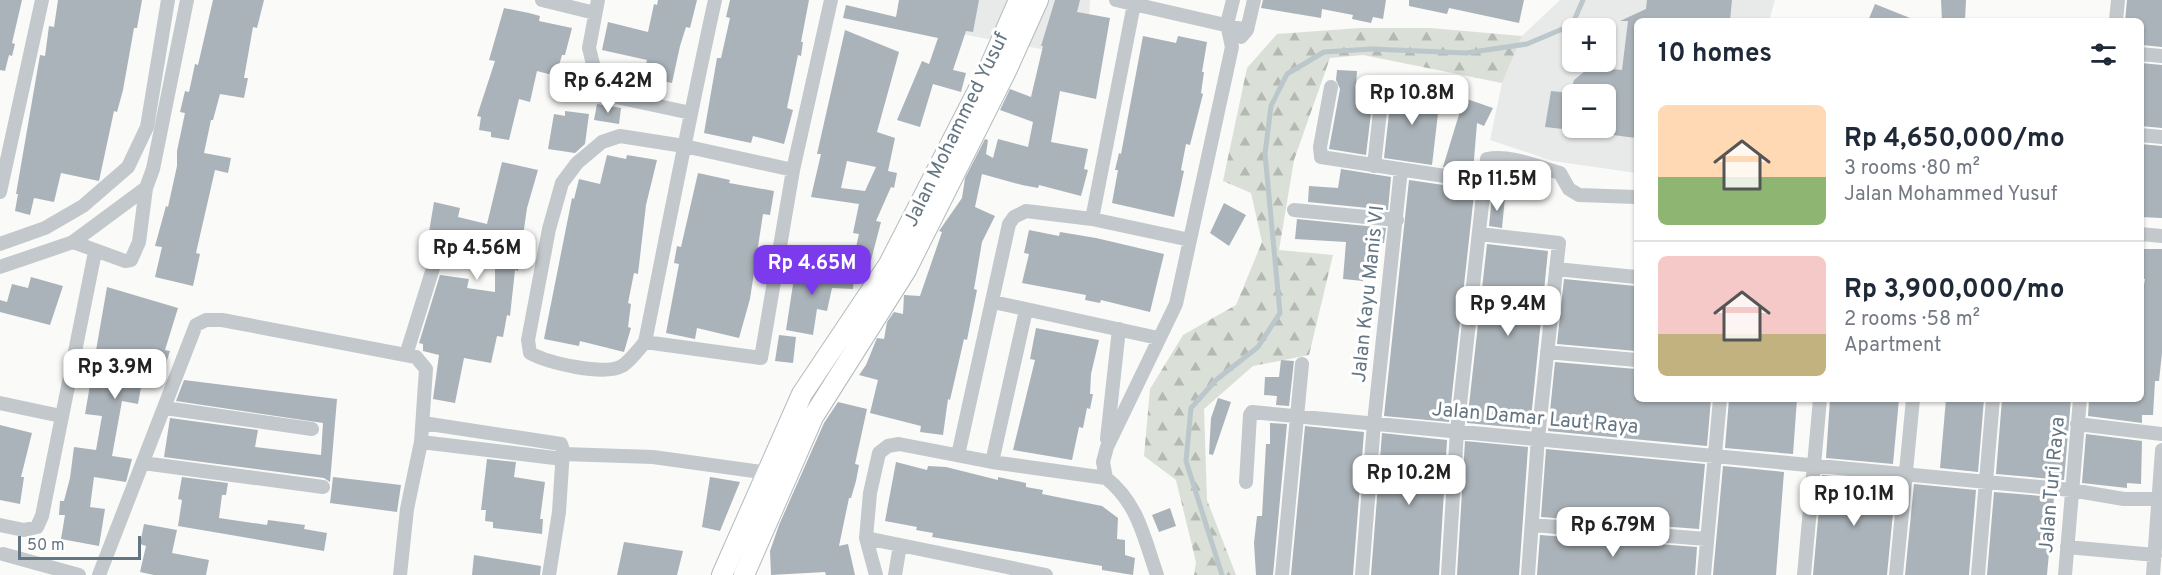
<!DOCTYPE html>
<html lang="en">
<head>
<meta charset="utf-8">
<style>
	:root { --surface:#fff; --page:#f6f6f7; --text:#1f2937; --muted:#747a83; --line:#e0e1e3; --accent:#7c3aed }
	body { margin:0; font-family:Overpass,sans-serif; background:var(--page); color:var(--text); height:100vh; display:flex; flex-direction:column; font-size:22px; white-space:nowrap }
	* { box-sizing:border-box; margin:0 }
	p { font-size:20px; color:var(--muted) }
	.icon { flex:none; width:33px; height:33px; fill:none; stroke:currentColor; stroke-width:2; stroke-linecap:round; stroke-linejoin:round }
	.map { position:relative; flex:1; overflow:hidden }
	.drawer { position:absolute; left:1634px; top:18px; width:510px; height:384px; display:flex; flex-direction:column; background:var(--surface); border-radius:9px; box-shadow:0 2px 4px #0004 }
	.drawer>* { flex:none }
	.fabs { position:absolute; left:1562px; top:18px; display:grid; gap:12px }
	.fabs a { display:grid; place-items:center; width:54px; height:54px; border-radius:9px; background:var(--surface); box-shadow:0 2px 4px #0004; font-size:30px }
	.scale { position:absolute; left:18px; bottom:15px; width:123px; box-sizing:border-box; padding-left:6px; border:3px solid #657683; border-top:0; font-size:16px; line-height:21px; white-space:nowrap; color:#657683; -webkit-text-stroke:4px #fff; paint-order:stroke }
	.price { position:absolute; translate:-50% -51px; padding:0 14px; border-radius:12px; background:#fff; color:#222; font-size:20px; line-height:39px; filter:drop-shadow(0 2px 3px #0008) }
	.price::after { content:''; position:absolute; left:50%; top:36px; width:18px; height:14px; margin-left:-9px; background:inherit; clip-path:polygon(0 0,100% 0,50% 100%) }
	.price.selected { background:var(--accent); color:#fff }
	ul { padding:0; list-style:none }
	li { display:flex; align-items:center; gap:18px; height:150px; padding:0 24px }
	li+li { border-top:2px solid var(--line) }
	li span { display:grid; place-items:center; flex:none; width:168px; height:120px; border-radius:9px; color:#555 }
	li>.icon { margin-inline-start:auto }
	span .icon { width:72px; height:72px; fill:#fffc; stroke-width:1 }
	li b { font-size:26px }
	h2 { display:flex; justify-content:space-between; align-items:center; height:72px; padding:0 24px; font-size:26px }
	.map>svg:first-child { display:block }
	.built { fill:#e8e9e9; fill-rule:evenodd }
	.forest { fill:url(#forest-firs) }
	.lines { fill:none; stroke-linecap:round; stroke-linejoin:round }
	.stream { stroke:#bbc7cb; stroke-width:5 }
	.building { fill:#aab3b9; fill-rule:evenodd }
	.secondary-casing { stroke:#b3babf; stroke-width:22 }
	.street { stroke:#c3c8cc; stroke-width:14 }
	.secondary { stroke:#fff; stroke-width:20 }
	.labels { text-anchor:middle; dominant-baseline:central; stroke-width:6; stroke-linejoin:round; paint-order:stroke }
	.street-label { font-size:20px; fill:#657683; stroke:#fff }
</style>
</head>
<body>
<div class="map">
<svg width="2162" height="575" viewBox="0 0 2162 575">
	<defs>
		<pattern id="forest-firs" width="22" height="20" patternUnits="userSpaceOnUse" patternTransform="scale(1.5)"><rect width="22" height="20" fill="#dadfd7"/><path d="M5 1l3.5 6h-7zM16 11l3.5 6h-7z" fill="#b4b9b4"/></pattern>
	</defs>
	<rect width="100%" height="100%" fill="#fafaf8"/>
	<path class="built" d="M937 0H1090L1087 63 1051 51 930 28Z
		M1560 0H1775L1769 21H1636V173L1553 161 1490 140 1502 83 1522 36ZM1572 28H1605V62H1572ZM1572 94H1605V128H1572Z"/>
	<path class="forest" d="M1360 28H1430L1522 36 1502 83 1363 55 1330 58 1294 160 1279 250 1333 255 1309 355 1253 366 1204 409 1207 500 1236 575H1194L1196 562 1176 480 1144 456 1150 389 1183 335 1236 305 1262 242 1251 193 1223 181 1247 68 1277 34Z"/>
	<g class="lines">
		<path class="stream" d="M1222 575 1186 461 1191 408 1216 380 1258 347 1280 313 1265 154 1271 106 1287 74 1324 52 1372 49 1466 53 1527 44 1572 25 1583 0"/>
	</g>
	<path class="building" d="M0 0H22L12 43 15 44 12 56 9 55 5 71 0 70Z
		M58 0H142L137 28H134L123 90 117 112 114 111 99 181 61 173 54 202 34 198 30 215 15 211 18 194H16L40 55 45 56 49 26 54 27Z
		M213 0H264L257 28 253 27 244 78H248L244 98 220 94 213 120H211L204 153 231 158 228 173 215 170 196 253 200 254 193 286 155 277 162 247 155 246 166 206 168 207 177 166V151L185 113 180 112 185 91 189 92 195 64 198 65Z
		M658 0H697L690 28 686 27 680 46 672 83 643 77 647 60 602 50 608 22 648 32 654 4 657 5Z
		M730 0H809L801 42H803L801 56 798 55 787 108 793 110 784 144 753 136 751 143 704 133 717 58H721L730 18 726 17Z
		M899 0H979L973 32 966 31 953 70 966 73 961 92 933 84 920 127 897 120 922 61 929 64 938 38 843 18 846 5 896 17Z
		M1055 0H1080L1077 12 1110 18 1096 99 1060 91 1051 142 1088 149 1084 169 1088 170 1081 196 1039 185 1038 188 1022 185 982 174 975 207 995 216 982 242 974 289 977 290 967 340 964 339 950 400 948 399 943 435 920 432 921 426 870 413 878 380 859 375 866 365 877 338 884 339 887 322 894 312 903 314 904 295 920 296 942 232 939 231 962 198 965 178 985 139 988 140 986 154 993 158 998 139 1028 147 1033 122 1000 110 1010 89 1031 97 1043 46H1041Z
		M1263 0H1386L1383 19 1373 17 1371 23 1352 19 1353 15 1322 9 1321 18 1261 8Z
		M1409 0H1524L1519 23 1449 8 1447 14 1409 6Z
		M1647 0H1732L1730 21H1636V138L1605 134V94H1572V130L1545 127 1551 91 1570 93 1574 80 1590 67 1622 70 1628 21H1620L1646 9Z
		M1941 0H1966L1965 21H1942Z
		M2127 0H2162V47L2141 45 2140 21H2125Z
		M1875 4 1915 20V21H1868Z
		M504 8 529 13 540 16 539 21 572 28 565 55H562L556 76 537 71 530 102 519 99 509 140 491 137V132L479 130 481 117 477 116 495 61 489 60Z
		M845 30 899 52 877 132 895 138 888 171 897 173 894 188 891 187 876 221 881 222 870 264 853 260 859 234 853 233 859 204 811 197 821 154H817ZM847 161 876 167 865 191 841 188Z
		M1143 36 1176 43 1178 36 1207 42 1202 72H1204L1201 93 1203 94 1190 145 1186 144 1181 170 1184 171 1174 217 1112 203 1118 170H1115L1119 153 1121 154Z
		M2141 63 2162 65V128L2140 126Z
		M1337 70 1357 71 1356 85 1374 88 1366 155 1329 149 1340 89 1336 80Z
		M1392 87 1422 90 1440 96 1432 165 1384 158Z
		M1464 98 1493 108 1484 126 1477 123 1473 171 1443 167Z
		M597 104 621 108 619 124 594 120Z
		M565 111 589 114 585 144 575 153 548 149 554 114 565 116Z
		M2140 144 2162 146V218L2140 217Z
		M607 155 626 159 627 155 657 160 646 205 638 274 634 273 628 303 631 304 628 327 631 328 624 352 580 341 579 346 544 339 572 198 574 199 579 179 600 184Z
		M502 162 538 170 527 208 518 271 515 270 510 316 507 315 503 337 497 336 491 363 464 358 455 403 433 399 439 355 423 351V344L419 343 440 275 469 279 467 288 495 292V267L486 265 489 246 429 232 434 202 460 208 458 217 487 224Z
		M1341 169 1391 177 1388 210 1308 202 1309 186 1338 188Z
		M698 173 730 180 729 183 774 191 770 215 763 214 750 299 739 338 697 328 695 339 666 333 679 264 674 263 677 246 681 247Z
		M1409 180 1471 189V194H1474L1449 422 1384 416Z
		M1492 196 1505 197 1502 228 1489 226Z
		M1224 203 1246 215 1229 246 1210 233Z
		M1297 219 1386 228 1384 243 1367 241 1363 281 1343 279 1346 242 1295 239Z
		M1029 230 1059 236 1060 232 1096 238 1164 254 1150 312 1101 300 1100 303 1085 300 1086 295 1022 283 1029 254 1024 253Z
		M1487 244 1548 251 1530 429 1467 423Z
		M2140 249H2162V353L2159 381H2155L2153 415H2142V423L2088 416 2089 399H2140V309L2145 279 2140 278Z
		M796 265 854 277 853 289 832 288 827 311 817 309 813 335 786 330Z
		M31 277 63 286 50 325 0 312V300L7 302 12 284 28 288Z
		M1564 279 1636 286V351L1557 344Z
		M107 287 178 308 165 350 170 351 160 382 143 376 138 404 122 401 112 456 132 459 126 482 94 477 90 507 105 509 99 546 61 539 65 515H59L60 501H64L70 478 74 447 96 450 102 416 85 414Z
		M1036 328 1099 340 1091 374 1090 394H1093L1090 409 1087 408 1083 428 1079 427 1072 460 1013 450 1035 360 1030 359Z
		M779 335 796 337 793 363 775 361Z
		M1281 360 1294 361 1289 406 1276 405 1277 396 1264 395 1265 377H1279Z
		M1555 362 1636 369V399H1711L1707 446 1548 431Z
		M184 380 337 399 330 482 324 478 164 457 170 418 258 430 255 447 321 455 323 423 176 401Z
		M1218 398 1231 402 1213 455 1209 454 1211 418Z
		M1729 399H1797L1793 454 1725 448Z
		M1830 399H1899L1893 464 1826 458Z
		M1946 399H1984L1978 472 1940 468Z
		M2002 399H2071L2064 480 1996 474Z
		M838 402 867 409 855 464 859 465 856 481 851 498H849L839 546 848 544 855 575H826L825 572 771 575 770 551 779 525 824 423Z
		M1270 423 1287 424 1273 575H1256L1254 543 1257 516H1262L1266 444H1270Z
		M0 425 32 433 21 477H24L20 504 0 500Z
		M1305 426 1364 432 1353 575H1291Z
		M1382 433 1447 440 1439 575H1371Z
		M2086 434 2142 441 2141 484 2127 483V488L2082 483Z
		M1465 441 1528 447 1519 575H1457Z
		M1546 449 1705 464 1699 529 1541 517Z
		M487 459 516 462 514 477 545 482 540 519H543L542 534 493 528V522L485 521 486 510H481Z
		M896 462 927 470 928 466 946 467 998 480V477L1026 483V487L1043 490 1042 494 1102 506 1118 518 1117 539 1125 540V555L1135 558 1133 575 1102 570V566L932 537 933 533 916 530 917 527 885 521Z
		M1723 466 1784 472 1776 575H1713Z
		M1822 475 1896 482 1887 575H1813Z
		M182 477 228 483 226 495H222L219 518 267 525 268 520 305 525 304 529 327 533 324 551 178 526 182 500 178 499Z
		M333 477 401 485 397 512 330 503Z
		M710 477 740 482 720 531 702 527Z
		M1914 484 1976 490 1969 575H1905Z
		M1994 492 2054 497 2047 575H1987Z
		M1170 508 1176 526 1159 532 1152 515Z
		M144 524 177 530 172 553 209 560 206 575H154L140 572 146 546 140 544Z
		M1540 535 1697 547 1695 575H1537Z
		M624 542 683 551 677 575H617Z
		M474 555 541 566 540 575H472Z"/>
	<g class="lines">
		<defs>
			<path id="secondary" d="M722 575 802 394 889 264 988 71 1019 0
				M744 575 813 417 906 270 1007 69 1038 0"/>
		</defs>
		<use href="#secondary" class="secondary-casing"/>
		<path class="street" d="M542 0 595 13
			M598 0 589 48 594 68 607 90 621 98 691 113
			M715 0C690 114 668 228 645 342 638 350 630 361 622 366 604 376 548 363 530 353L528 340 549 229 562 183 577 163 602 142 620 136 684 146 793 170
			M1116 0 1247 30
			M2116 21 2118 0
			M1241 37 1247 30 1254 0
			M2140 54 2162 56
			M1331 87 1320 147 1321 157 1484 182
			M2140 135 2162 137
			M1374 166 1383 84
			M0 192 42 0
			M1294 210 1397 220
			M1092 219 1134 4
			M1479 234 1559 243 1538 438 1528 575
			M2140 234 2162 236
			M73 242 125 261 131 260 139 242 146 188
			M0 244 45 228 83 206 128 167 147 127 168 0
			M0 267 73 242 146 188 153 169 187 0
			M1556 269 1636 277
			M993 302 1158 338
			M645 342 761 358 793 170 831 0
			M1547 352 1636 360
			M406 355 434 265
			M0 403 61 416
			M165 408 312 429
			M423 423 561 444 563 450 559 512 549 575
			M2077 424 2162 434
			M1107 439 1119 329
			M421 442 563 459
			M563 454 653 457 769 473
			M958 455 1009 224 1014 217 1026 211 1092 219 1190 240
			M992 462 1026 310
			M143 463 323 487
			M1246 482 1250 415 1252 412 2071 490 2124 499H2162
			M0 525 24 530 37 527 42 516 95 252
			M1532 525 1706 539
			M866 538 1046 575
			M2067 547 2155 555
			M3 554 79 575
			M99 575 196 325 206 320H222L416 357 426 369 421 442 407 509 400 575
			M876 575 866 538 870 493 879 453 888 446 899 444 992 462 1106 478
			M895 575 900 545
			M1157 575C1144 538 1138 503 1106 478L1103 462 1107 447 1176 304 1232 47 1227 24 1233 0
			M1282 575 1302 364
			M1362 575 1374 423 1401 169
			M1448 575 1457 431 1487 159C1510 154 1538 167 1560 173L1569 189 1579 195 1636 197
			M1704 575 1720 399
			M1804 575 1820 399
			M1896 575 1913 399
			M1978 575 1993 399
			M2065 575 2080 399
			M2153 575 2162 450"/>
		<use href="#secondary" class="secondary"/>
	</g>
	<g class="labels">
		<g class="street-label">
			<text transform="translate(957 130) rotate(-64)">Jalan Mohammed Yusuf</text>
			<text transform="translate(1369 294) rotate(-84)">Jalan Kayu Manis VI</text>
			<text transform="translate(1535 419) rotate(5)">Jalan Damar Laut Raya</text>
			<text transform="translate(2053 485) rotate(-85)">Jalan Turi Raya</text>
		</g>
	</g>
</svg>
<div class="fabs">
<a>+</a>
<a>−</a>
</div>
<div class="scale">50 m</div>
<b class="price" style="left:608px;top:114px">Rp 6.42M</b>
<b class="price" style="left:1412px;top:126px">Rp 10.8M</b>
<b class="price" style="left:1497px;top:212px">Rp 11.5M</b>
<b class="price" style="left:477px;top:281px">Rp 4.56M</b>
<b class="price selected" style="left:812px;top:296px">Rp 4.65M</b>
<b class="price" style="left:1508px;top:337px">Rp 9.4M</b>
<b class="price" style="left:115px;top:400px">Rp 3.9M</b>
<b class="price" style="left:1409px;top:506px">Rp 10.2M</b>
<b class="price" style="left:1854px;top:527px">Rp 10.1M</b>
<b class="price" style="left:1613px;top:558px">Rp 6.79M</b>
<section class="drawer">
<h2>10 homes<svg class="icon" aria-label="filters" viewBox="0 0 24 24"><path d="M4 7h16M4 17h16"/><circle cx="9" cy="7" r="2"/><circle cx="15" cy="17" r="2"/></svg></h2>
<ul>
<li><span style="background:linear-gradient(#ffd9b3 60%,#8fb573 0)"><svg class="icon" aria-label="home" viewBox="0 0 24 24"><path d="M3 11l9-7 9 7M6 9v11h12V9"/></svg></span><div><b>Rp 4,650,000/mo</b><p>3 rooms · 80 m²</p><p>Jalan Mohammed Yusuf</p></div></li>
<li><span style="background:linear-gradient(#f6c9c9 65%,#c2b280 0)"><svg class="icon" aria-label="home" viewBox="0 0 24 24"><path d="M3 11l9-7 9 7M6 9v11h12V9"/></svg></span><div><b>Rp 3,900,000/mo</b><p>2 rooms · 58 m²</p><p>Apartment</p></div></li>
</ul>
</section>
</div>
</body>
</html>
